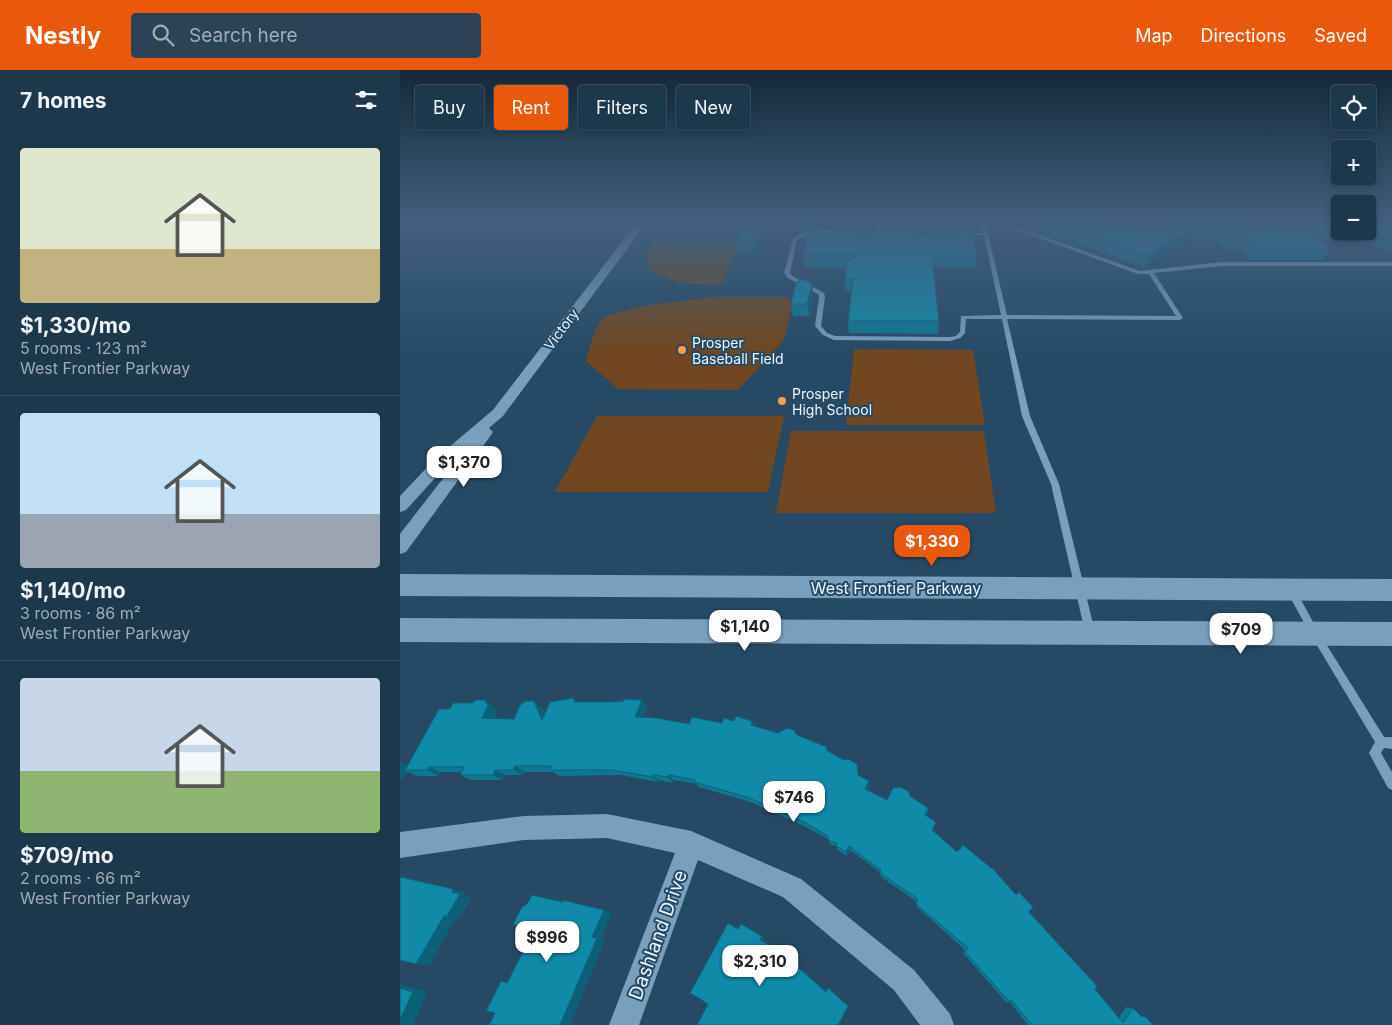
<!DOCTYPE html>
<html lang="en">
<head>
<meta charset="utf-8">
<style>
	:root { --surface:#1d384b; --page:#2a4355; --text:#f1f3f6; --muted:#a0acb5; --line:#3b5263; --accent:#ea580c }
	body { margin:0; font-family:Inter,sans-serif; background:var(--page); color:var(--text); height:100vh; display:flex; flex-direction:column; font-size:19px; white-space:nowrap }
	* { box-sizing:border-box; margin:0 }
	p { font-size:16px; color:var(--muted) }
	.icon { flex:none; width:28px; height:28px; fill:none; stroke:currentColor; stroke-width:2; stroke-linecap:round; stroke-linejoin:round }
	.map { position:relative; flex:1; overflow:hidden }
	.drawer { display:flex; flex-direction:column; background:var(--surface); width:400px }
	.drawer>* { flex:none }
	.top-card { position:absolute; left:15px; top:15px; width:475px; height:45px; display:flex; gap:10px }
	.tools { position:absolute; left:931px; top:15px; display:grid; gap:10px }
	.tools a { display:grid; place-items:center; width:45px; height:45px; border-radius:5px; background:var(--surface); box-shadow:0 2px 8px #0003,0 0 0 1px var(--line); font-size:25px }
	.price { position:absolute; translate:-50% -42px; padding:0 11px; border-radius:10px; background:#fff; color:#222; font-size:16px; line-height:32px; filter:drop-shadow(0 1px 2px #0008) }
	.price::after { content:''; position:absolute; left:50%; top:30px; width:15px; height:11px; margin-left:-8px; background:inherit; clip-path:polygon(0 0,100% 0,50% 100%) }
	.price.on { background:var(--accent); color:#fff }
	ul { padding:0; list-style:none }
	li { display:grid; align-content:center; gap:10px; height:265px; padding:0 20px }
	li+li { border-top:1px solid var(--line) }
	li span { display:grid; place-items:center; height:155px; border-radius:5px; color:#555 }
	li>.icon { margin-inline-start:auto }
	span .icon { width:90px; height:90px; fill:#fffc; stroke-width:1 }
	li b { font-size:21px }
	h2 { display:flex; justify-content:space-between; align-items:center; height:60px; padding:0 20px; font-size:21px }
	.chip { padding:0 18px; border-radius:5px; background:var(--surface); box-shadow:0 2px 8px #0003,0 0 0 1px var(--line); font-size:18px; line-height:45px }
	.chip.on { background:var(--accent); color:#fff }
	header { display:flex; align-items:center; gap:30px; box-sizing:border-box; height:70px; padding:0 25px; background:var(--accent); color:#fff }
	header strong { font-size:24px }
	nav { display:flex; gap:28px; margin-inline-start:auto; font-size:18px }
	.search { width:350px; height:45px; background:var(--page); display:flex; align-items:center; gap:12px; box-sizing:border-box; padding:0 18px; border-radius:5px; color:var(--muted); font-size:19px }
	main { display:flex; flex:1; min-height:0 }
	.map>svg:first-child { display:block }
	.green { fill:#704720 }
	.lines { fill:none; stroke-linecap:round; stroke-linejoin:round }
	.lane { fill:#7a9fbd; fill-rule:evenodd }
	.street { fill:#7a9fbd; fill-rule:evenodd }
	.secondary { fill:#7a9fbd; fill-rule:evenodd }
	.wall { fill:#0f7791 }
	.shaded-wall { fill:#0c6176 }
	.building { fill:#118aa9; stroke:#0c6176 }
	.poi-dot { fill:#f8a04b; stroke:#274a64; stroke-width:2 }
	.labels { text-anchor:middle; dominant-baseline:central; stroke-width:4; stroke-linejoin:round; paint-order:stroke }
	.far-street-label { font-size:14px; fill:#edf5fb; stroke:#274a64 }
	.far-poi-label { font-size:14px; fill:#edf5fb; stroke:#274a64; text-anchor:start }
	.street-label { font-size:16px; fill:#edf5fb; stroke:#274a64 }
	.near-street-label { font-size:19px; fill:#edf5fb; stroke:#274a64 }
</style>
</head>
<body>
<header>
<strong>Nestly</strong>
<div class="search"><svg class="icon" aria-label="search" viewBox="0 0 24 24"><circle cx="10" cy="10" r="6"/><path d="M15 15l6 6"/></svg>Search here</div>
<nav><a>Map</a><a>Directions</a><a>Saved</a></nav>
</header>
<main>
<section class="drawer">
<h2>7 homes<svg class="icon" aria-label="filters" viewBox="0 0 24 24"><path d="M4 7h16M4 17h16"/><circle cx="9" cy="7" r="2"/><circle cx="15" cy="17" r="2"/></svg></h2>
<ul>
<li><span style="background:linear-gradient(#dfe7d0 65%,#c2b280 0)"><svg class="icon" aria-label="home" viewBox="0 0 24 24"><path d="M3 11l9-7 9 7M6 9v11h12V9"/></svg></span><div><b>$1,330/mo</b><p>5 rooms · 123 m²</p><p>West Frontier Parkway</p></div></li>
<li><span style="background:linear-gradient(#bfe0f5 65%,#9aa5b1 0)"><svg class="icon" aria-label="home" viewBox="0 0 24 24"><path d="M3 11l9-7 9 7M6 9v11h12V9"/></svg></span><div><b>$1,140/mo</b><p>3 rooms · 86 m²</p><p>West Frontier Parkway</p></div></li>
<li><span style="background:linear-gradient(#c9d6e8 60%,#8fb573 0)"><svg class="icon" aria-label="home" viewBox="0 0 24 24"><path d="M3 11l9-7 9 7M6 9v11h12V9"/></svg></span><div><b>$709/mo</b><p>2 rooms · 66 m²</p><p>West Frontier Parkway</p></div></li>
</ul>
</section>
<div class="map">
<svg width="992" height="955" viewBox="0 0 992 955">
	<rect width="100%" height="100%" fill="#274a64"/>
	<path class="green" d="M456 152 492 154 528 152C508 162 476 160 456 152Z
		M253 173 334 174 338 176 321 215C302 216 221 211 253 173Z
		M315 227H386L393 231 384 270 338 320 218 319 186 291C190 279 193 260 201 251 215 236 292 230 315 227Z
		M454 279 573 280 585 355H446Z
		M197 346H384L368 422H155Z
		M391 361H584L596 443H376Z"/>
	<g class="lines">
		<path class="lane" d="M581 152 609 154 740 201 822 192H992V196H822L754 203 783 248 780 250 607 249 630 346 659 414 695 562 693 565 690 566 687 565 685 562 651 414 622 346 602 249H566L565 263 560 268 550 271 434 270 423 265 415 256 419 227 418 224 388 208 384 203 393 169C409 156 439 161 459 163V164L457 165C438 165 414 160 397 170L390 203 392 206 424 223 425 227 421 256 427 263 435 266 550 267 556 266 560 262 561 246 601 245 584 165H525L523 164 525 163H583ZM586 155 606 156 738 204H749L776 246 607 245Z
			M891 516 894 517 918 561 984 667H992V679L984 678 981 683 992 702V720L988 718 969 683 975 672 912 567 886 520 888 517Z"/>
		<path class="street" d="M237 152H247L103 346 89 358 93 362 91 365 6 482 0 484V464L65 380 45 397 6 440 0 442V426L35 389 93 340Z
			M207 744 291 761 401 809 514 900 550 944 554 955H520L494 920 383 827 298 790 239 955H209L275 783 207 768 124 770 0 788V762L124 746Z"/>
		<path class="secondary" d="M0 504 992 509V531L0 526Z
			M0 548 992 552V576L0 572Z"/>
	</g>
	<path class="wall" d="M615 152H940V161H968V152H992V182L964 174 966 171H928L916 168 929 179 922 190H849L841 180H825L817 171H798L789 168 744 197Z
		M357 161 359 172 354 183 338 182 336 171Z
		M506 161 577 186 576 197H533L539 251 538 264 449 263 448 251 452 221H445V209L446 197H404L403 185 469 163Z
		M412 214 413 225 409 246H393L391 234Z
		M85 630 94 637 97 642 94 649H114L142 638 145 644 177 632H213L242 630 247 636 243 648 289 654 322 653 356 657 378 663 397 665 427 677 428 681 444 690 457 694 459 706 469 711V717L468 721 487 730 510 726 528 738V742L526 746 536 752 533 760 557 782 615 825 619 822 629 842 695 919 719 948 726 937 733 938 741 946 753 955H628L610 932H606L563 883 565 880 516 836 517 832 480 806V802L450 780 447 786 438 780 436 776 430 774 428 769 406 757 351 732 299 717 296 714 274 710 273 713 259 710 258 712 221 705 159 706 153 702H124L123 705H105L102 710H71L60 705 62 702H40L38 706H17L8 702 0 710V692L7 697 50 639Z"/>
	<path class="shaded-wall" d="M794 157 789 168 744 197 747 186Z
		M357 161 359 172 354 183 352 171Z
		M412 214 413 225 409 246 407 234Z
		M85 630 94 637 97 642 92 655 82 648Z
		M242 630 247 636 241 654 235 647Z
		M134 631 142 638 150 656 142 650Z
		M352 651 356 657 351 655Z
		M0 692 10 699 5 700 8 702 0 710Z
		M115 696 124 702 123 705 113 700Z
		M29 697 40 702 38 706 27 700Z
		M95 700 105 705 102 710 93 705Z
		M253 705 259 710 258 712 252 707Z
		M269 705 274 710 273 713 267 707Z
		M469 711V717L466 724 465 719Z
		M449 776 450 780 447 786 446 782Z
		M53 819 65 822 64 825 52 822Z
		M60 824 72 827 59 849 56 848 30 894H16L44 846Z
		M204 840 212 842 201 869 192 867Z
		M341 854 366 868 364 871 381 881 428 922H426Z
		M197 868 205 870 170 955H160Z
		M0 914 27 922 13 955H0Z
		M428 918H430L449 936 439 955H438Z"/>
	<path class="building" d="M648 152H899L929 179H855L846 169H830L821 160H803L794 157 747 186Z
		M904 152H940V160H934Z
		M968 152H992V168L971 163 974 160H968Z
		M343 156 357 161 352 171H336Z
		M476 157H506V161H512V163L573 165 577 186H532L539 251H448L453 209H445L447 191 461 185H403L408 164 469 163V161H476Z
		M403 209 412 214 407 234H391L396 212Z
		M173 628 175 632H213L223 631 224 629 242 630 235 647 257 648 289 654 292 647 322 653 324 648 334 651 336 646 352 651 351 655 378 663 387 658 394 660 397 665 427 677 426 680 444 690 449 689 457 694 458 705 469 711 465 719 487 730 493 718 501 717 509 722 510 726 528 738 525 745 536 752 532 760 557 782 563 775 595 801 616 825 619 822 633 837 629 842 697 916 695 919 723 953 733 938 741 946 746 947 753 955H632L611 930 610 932 565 882 568 878 516 834 518 829 480 803 481 800 449 776 446 782 436 776 437 773 428 770V766L404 752 347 727 294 712 295 710 269 705 267 707 253 705 252 707 214 700H150L152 696H115L113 700H95L93 705H60L64 697H29L27 700H5L39 639H50L53 633H72L76 630H85L88 636 82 648 114 649 120 635 126 631H134L142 650 150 632Z
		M1 807 53 819 52 822 60 824 47 846H44L16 894 0 890V808Z
		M132 825 163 832V830L204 840 192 867 197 868 160 955H89L95 943 86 941 101 911 107 913 134 860 113 854 122 837 127 834Z
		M328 853 338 859 341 854 362 866 360 870 378 880 426 922 428 918 448 936 438 955H297L308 934 290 923Z
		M0 918 13 922 0 950Z"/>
	<linearGradient id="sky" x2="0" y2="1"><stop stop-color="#152937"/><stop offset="0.53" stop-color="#41607d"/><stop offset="1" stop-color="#41607d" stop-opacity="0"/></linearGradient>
	<rect width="992" height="286" fill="url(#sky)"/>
	<g class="poi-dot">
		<circle cx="282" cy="280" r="5"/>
		<circle cx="382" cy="331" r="5"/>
	</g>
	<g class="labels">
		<g class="far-street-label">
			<text transform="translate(161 259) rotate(-53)">Victory</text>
		</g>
		<g class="far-poi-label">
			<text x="292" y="272">Prosper<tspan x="292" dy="16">Baseball Field</tspan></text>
			<text x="392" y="323">Prosper<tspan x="392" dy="16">High School</tspan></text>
		</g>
		<g class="street-label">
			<text x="496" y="518">West Frontier Parkway</text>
		</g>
		<g class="near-street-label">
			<text transform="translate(258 865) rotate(-70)">Dashland Drive</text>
		</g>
	</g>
</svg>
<div class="tools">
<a><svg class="icon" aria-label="locate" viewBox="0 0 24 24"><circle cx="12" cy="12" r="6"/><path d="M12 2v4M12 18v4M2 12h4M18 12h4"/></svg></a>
<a>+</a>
<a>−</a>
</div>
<b class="price" style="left:64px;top:418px">$1,370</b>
<b class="price on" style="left:532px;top:497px">$1,330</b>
<b class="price" style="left:345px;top:582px">$1,140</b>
<b class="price" style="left:841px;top:585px">$709</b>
<b class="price" style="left:394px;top:753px">$746</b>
<b class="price" style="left:147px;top:893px">$996</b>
<b class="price" style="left:360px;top:917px">$2,310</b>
<div class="top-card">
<a class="chip">Buy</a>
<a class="chip on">Rent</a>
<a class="chip">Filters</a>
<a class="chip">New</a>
</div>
</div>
</main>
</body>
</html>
